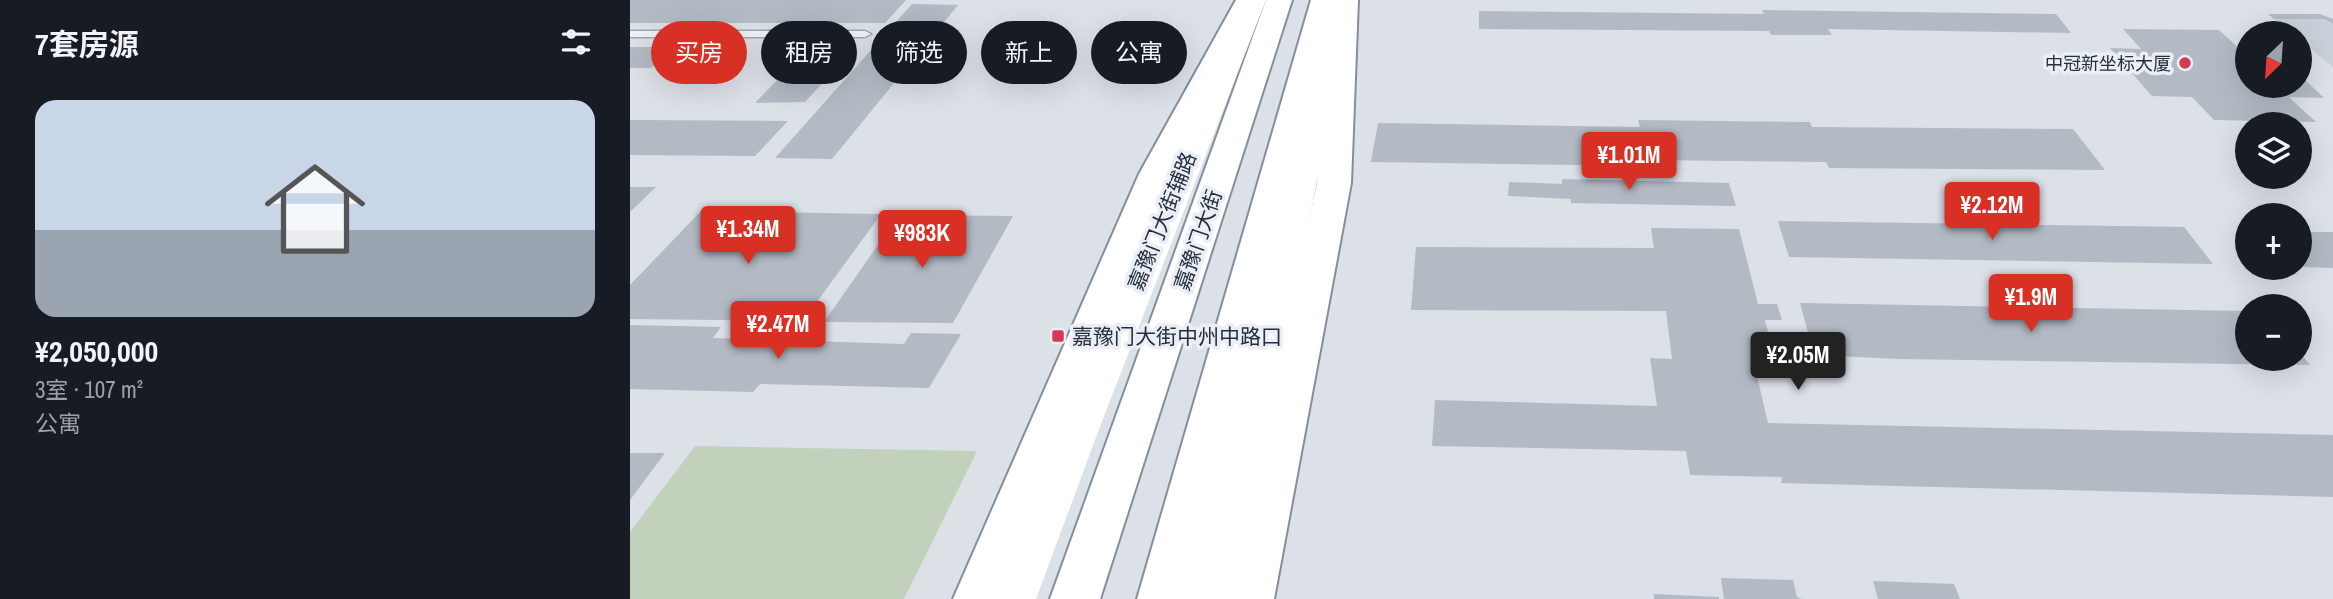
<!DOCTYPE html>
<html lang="zh">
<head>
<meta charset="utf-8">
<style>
	:root { --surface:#171b24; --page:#242831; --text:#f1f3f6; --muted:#9ea1a6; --line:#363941; --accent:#d93025 }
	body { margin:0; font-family:"Archivo Narrow","Noto Sans SC",sans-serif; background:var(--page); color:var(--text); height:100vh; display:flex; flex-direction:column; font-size:26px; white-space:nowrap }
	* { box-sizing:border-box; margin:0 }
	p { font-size:23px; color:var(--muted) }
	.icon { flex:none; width:38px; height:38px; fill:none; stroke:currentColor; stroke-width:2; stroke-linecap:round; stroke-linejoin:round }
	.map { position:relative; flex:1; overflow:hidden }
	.drawer { display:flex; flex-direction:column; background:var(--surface); width:630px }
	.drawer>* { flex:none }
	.hud { position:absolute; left:21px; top:21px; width:665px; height:63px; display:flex; gap:14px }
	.needle { width:46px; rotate:205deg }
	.buttons { position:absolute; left:1605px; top:21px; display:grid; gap:14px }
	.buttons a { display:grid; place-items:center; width:77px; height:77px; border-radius:50%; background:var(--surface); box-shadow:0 7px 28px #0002; font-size:35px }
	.price { position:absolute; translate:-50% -60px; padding:0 16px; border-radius:7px; background:var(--accent); color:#fff; font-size:23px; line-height:46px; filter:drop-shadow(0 2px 4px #0008) }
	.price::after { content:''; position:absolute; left:50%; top:42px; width:21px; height:16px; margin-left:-10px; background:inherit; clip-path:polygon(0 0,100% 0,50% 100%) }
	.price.selected { background:#222; color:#fff }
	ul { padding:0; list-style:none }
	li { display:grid; align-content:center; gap:14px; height:371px; padding:0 35px }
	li+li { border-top:2px solid var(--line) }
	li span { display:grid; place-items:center; height:217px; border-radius:21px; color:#555 }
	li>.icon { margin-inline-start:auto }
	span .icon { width:126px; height:126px; fill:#fffc; stroke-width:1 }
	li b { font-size:30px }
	h2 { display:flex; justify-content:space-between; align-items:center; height:84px; padding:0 35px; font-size:30px }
	.chip { padding:0 24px; border-radius:32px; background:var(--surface); box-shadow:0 7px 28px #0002; font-size:24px; line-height:63px }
	.chip.selected { background:var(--accent); color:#fff }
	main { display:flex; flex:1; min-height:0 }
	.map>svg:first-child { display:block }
	.built { fill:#cad0d9 }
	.green { fill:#c2d1bc }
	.building { fill:#b3bac4 }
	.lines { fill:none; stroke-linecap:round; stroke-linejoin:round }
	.service-casing { stroke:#a1a7b1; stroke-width:3 }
	.trunk-casing { stroke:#838e9e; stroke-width:4 }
	.service { fill:#eff1f5; fill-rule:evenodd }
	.secondary { fill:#fff; fill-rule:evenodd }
	.trunk { fill:#fff; fill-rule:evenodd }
	.poi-dot { fill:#d43955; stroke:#ebeff5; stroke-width:2.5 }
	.labels { text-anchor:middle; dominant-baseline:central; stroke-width:7; stroke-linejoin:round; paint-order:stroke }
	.far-poi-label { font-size:18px; fill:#252f3e; stroke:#ebeff5; text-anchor:end }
	.street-label { font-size:21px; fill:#252f3e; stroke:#ebeff5 }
	.poi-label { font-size:21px; fill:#252f3e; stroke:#ebeff5; text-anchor:start }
</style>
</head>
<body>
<main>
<section class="drawer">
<h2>7套房源<svg class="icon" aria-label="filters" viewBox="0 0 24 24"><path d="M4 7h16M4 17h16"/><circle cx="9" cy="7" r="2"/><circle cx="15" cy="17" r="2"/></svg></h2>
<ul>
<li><span style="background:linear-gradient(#c9d6e8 60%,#9aa5b1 0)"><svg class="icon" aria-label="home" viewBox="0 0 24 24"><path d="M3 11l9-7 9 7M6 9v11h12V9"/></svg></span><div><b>¥2,050,000</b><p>3室 · 107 m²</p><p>公寓</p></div></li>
</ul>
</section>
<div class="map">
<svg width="1703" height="599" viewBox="0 0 1703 599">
	<rect width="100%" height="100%" fill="#dce0e7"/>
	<path class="built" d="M1644 19H1703V67L1670 40V33H1661Z"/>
	<path class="green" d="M65 446 347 451 274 599H0V532Z"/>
	<path class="building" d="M0 0H276L255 23H0Z
		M282 4 328 5 202 159 145 158Z
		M1132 10 1426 14 1441 33 1198 29 1202 35H1141L1139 31 849 29V11L1134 14Z
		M1638 14H1690L1703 19V24L1695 19H1644Z
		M1493 29 1589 30 1612 51H1617V86H1670V75L1694 98 1659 97 1686 122 1584 120 1562 97 1522 96 1480 48 1511 49Z
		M0 47H45L21 68H0Z
		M150 77H198L175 102 125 103Z
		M0 120 158 121 125 156 0 155Z
		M1008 120 1180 122 1182 127 1443 129 1475 170 1199 168 1196 162 1016 160 1017 166 741 162 748 123 1010 127Z
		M932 179 1099 183 1106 206 941 203V199L878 196 879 182 932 184Z
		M0 187H26L0 212Z
		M71 211 251 214 173 321 0 319V285Z
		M269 215 383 216 323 323 194 322Z
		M1148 221 1554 227 1583 264 1159 257Z
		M1021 228 1109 229 1128 304H1147L1152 320H1135L1145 359H1123L1138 423 1703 435V497L1151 483 1152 477 1060 475 1056 451 802 446 805 400 1027 406 1020 358 1042 359 1036 311 781 310 786 247 1024 248Z
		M1670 232H1703V268L1670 267Z
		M1170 303 1617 311V359H1670V352L1680 365 1270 359 1184 355Z
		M0 325 91 327 83 338 274 344 281 333 331 334 299 388 130 384 123 392 0 389Z
		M0 453H35L0 500Z
		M1091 578 1163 580 1167 597 1172 599H1094Z
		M1243 581 1324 584 1330 599H1248Z
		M1024 594 1089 597V599H1024Z"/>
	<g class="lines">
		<defs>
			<path id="service" d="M0 31H235L241 34 235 37H0Z"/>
			<path id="trunk" d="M606 0H632L543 174 373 599H323L509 174Z
				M636 0H662L470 599H420Z
				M681 0H728L721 183 644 599H594L687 183 700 30 557 599H507Z"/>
		</defs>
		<use href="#service" class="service-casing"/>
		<use href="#trunk" class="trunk-casing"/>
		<use href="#service" class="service"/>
		<path class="secondary" d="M610 0H636L471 424 406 599H356L427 424Z
			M698 0H724L602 599H552Z"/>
		<use href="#trunk" class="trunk"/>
	</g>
	<g class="poi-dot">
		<circle cx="1555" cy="63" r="7"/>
		<rect x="421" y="329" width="14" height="14" rx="3.5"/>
	</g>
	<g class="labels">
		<g class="far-poi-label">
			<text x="1541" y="63">中冠新坐标大厦</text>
		</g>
		<g class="street-label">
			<text transform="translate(532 221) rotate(-68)">嘉豫门大街辅路</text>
			<text transform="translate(568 240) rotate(-71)">嘉豫门大街</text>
		</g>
		<g class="poi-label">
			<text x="442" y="336">嘉豫门大街中州中路口</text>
		</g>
	</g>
</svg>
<div class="buttons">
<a><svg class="needle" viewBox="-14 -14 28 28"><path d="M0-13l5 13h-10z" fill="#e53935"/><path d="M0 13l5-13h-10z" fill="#9ea1a6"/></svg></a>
<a><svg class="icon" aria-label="layers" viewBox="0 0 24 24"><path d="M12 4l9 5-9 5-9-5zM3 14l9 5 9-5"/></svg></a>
<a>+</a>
<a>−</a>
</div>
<b class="price" style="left:999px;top:192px">¥1.01M</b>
<b class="price" style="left:1362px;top:242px">¥2.12M</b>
<b class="price" style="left:118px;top:266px">¥1.34M</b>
<b class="price" style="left:292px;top:270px">¥983K</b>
<b class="price" style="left:1401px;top:334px">¥1.9M</b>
<b class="price" style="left:148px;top:361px">¥2.47M</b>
<b class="price selected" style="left:1168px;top:392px">¥2.05M</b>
<div class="hud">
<a class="chip selected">买房</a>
<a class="chip">租房</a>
<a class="chip">筛选</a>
<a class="chip">新上</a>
<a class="chip">公寓</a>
</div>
</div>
</main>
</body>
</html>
